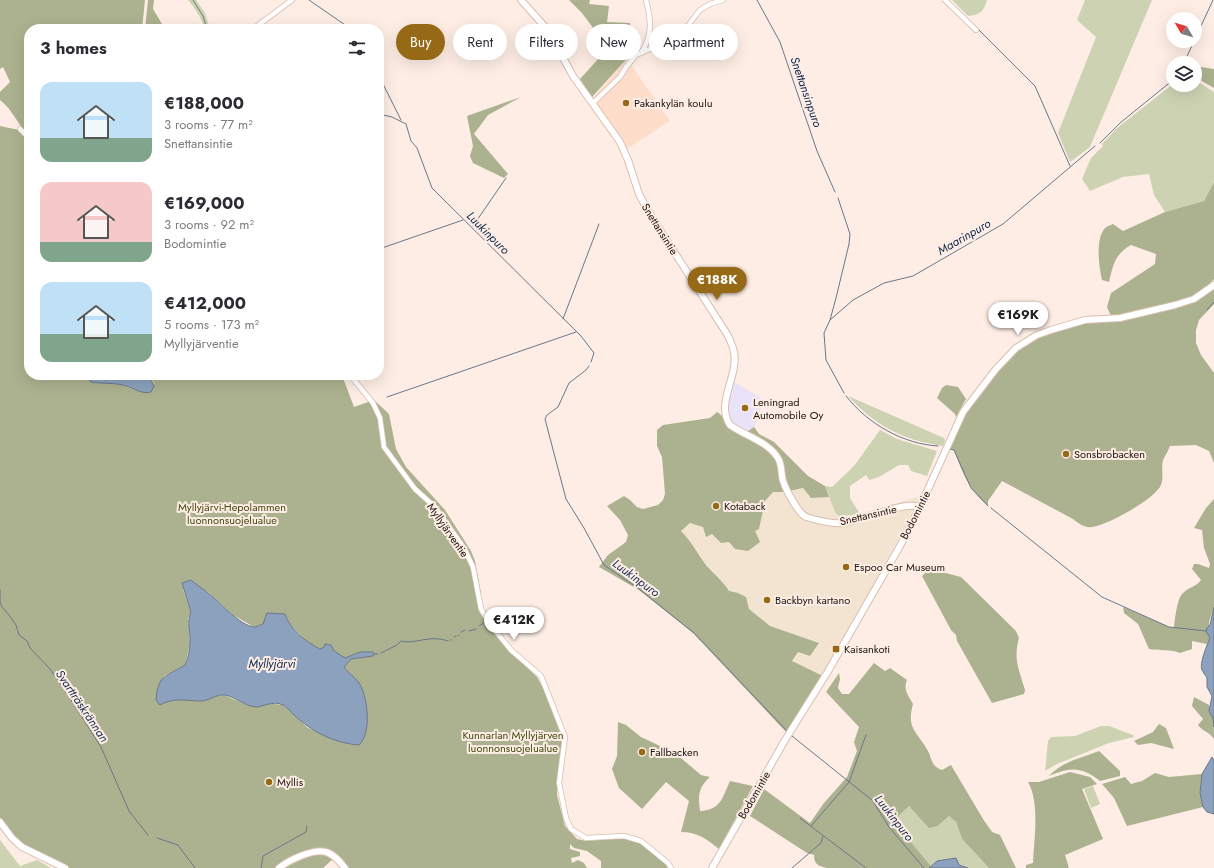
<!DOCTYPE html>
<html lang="en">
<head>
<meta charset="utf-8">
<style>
	:root { --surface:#fff; --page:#f2f2f3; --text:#2b2b33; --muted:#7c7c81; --accent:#966917 }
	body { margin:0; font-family:Jost,sans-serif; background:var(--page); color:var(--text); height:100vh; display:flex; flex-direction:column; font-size:15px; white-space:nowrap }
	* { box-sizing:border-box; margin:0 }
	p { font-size:13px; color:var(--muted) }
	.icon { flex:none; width:22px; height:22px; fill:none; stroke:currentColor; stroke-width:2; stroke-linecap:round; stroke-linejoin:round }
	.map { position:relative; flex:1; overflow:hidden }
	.details { position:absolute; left:24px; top:24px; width:360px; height:356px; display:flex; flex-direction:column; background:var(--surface); border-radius:16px; box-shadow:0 4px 16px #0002 }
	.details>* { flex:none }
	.hud { position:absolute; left:396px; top:24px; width:380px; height:36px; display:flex; gap:8px }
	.needle { width:26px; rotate:308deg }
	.fabs { position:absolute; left:1166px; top:12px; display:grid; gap:8px }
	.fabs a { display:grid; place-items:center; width:36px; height:36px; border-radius:50%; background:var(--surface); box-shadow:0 4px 16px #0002; font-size:20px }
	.price { position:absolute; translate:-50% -34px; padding:0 9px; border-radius:14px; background:#fff; color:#222; font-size:13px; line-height:26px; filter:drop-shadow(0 1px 2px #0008) }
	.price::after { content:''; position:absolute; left:50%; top:24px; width:12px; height:9px; margin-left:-6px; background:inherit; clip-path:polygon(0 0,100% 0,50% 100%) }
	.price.selected { background:var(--accent); color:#fff }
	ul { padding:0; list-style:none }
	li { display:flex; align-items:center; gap:12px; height:100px; padding:0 16px }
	li span { display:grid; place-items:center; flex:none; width:112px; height:80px; border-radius:12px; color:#555 }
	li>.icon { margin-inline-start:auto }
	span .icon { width:48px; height:48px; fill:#fffc; stroke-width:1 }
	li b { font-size:17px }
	h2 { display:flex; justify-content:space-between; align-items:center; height:48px; padding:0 16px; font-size:17px }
	.tag { padding:0 14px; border-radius:18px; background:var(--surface); box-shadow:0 4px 16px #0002; font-size:14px; line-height:36px }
	.tag.selected { background:var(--accent); color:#fff }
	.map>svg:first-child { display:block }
	.commercial { fill:#f2e4d1 }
	.industrial { fill:#eae2f8 }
	.built { fill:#fedeca }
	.green { fill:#cdd3b2 }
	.forest { fill:#acb28f; fill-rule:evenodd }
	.water { fill:#8ca1be; stroke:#6b778a }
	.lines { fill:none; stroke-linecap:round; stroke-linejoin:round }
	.stream { stroke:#6b778a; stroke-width:1 }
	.street-casing { stroke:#d8bfb0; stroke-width:6 }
	.secondary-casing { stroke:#d8bfb0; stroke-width:8 }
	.street { stroke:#fff; stroke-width:4.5 }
	.secondary { stroke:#fff; stroke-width:6 }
	.poi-dot { fill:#966917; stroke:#fdede4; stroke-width:1.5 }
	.labels { text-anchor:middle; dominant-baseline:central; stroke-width:4; stroke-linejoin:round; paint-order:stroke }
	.poi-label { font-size:11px; fill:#1d150f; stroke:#fdede4; text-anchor:start }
	.street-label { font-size:11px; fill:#1d150f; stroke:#fdede4 }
	.park-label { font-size:11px; fill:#43490e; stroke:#fdede4 }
	.water-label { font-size:12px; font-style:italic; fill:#0e2950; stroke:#fdede4 }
</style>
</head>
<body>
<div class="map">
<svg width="1214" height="868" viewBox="0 0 1214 868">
	<rect width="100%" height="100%" fill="#fdede4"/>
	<path class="commercial" d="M803 488 811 498 829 497 835 512 840 516 860 514 917 497 919 503 823 676 792 661 798 652 810 656 819 643 770 626 749 609 738 593 729 592 723 582 705 563 702 557 681 531 690 523 703 527 721 543 755 531 759 529 765 501 773 492H784Z"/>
	<path class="industrial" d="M732 381 760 397 762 402 761 408 754 427 746 433 734 426 726 412Z"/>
	<path class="built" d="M627 59 670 121 627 149 592 98Z"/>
	<path class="green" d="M188 0H196L205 13 210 29H205C201 18 196 9 188 0Z
		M952 0H987C984 11 980 15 968 16Z
		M1085 0H1152L1090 147 1070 162 1058 133 1096 37 1077 20Z
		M1195 80 1214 92V182L1204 201 1165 212 1154 195 1149 174 1123 177 1090 191 1082 179 1091 158 1103 146 1102 144 1117 128 1173 84V85H1195Z
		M848 396 944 438 945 440 943 446C902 440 876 426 848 396Z
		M880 430 897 439 937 451 927 476 911 471 908 465H899L879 477 869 480 866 475 850 486V498L860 514 839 516 835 512 825 486 832 487 854 466Z
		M1101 726H1109L1133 735 1134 737 1109 743 1057 764 1045 771 1048 741 1051 737 1075 736Z
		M1093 786 1100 804 1091 808 1084 789Z
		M908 806 938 826 949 816 956 822 962 839 989 868H968L959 865 937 861 931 866 893 821Z
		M0 840 20 866 37 860 51 868H0Z"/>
	<path class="forest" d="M0 0H145L142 29H29V136C18 125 13 110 0 100V92L10 82 3 67 0 69Z
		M148 0H154L153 9 165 29H145Z
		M569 0H590L589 4 609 6 607 22 630 23V39L634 52 622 64 592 97 580 79 608 48 582 13Z
		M1195 66 1214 69V88L1195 77Z
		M521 97 488 115 474 134 508 174 504 178 473 163 470 156 473 146 467 116Z
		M0 126 19 130 29 140V375H84L96 383 105 382 122 385 135 390 154 384 148 375H346L343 378 354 407 374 400 389 414 396 449 406 467 445 510 471 551 475 561 481 593 475 592 479 608 488 626 511 652 537 677 543 688 563 740 557 777V795L565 826 577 839 586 841 623 838 644 845 667 865 668 868H601V861L587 851 574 848 570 844V849L580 852V856L571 858 572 863 578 860 584 863 587 868H348L333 852 326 849 277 868H70L28 848 17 841 0 819ZM183 589H201L208 592 233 615 254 627 263 624 287 622 308 643 320 649C330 645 337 655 345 658L360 652 359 658 351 659 344 667 346 670 359 745 348 744 308 728 283 705 267 703 257 707 247 705 224 695 211 697 203 701 173 699 166 701 164 676 185 665 190 644 188 618 191 612Z
		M1214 182V279C1210 283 1206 288 1201 292 1180 307 1137 312 1111 316L1107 307 1111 293 1155 264 1156 254 1131 245C1115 254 1113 265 1109 282L1102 280C1099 267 1095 239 1105 228 1107 226 1111 225 1113 224L1123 231 1165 212 1204 201Z
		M1214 286V304L1199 320 1196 330V343L1201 355 1214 373V463L1209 451 1196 445 1170 446C1168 451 1165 456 1163 460 1161 468 1164 477 1161 485 1155 499 1108 525 1092 527 1085 528 1079 524 1073 519L1002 481 988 501V506C968 488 963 474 954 450L949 449 966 413 1005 362 1026 344 1045 335 1086 322 1168 310Z
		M946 385 958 387 966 399 956 417 955 414 937 398 942 388Z
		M717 412C723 415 723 419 727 424 731 429 737 432 742 435L754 427 759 434 774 442 808 476 825 486 829 497 811 498 803 488 784 492H773L765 501 759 529 755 531 760 542 748 551 735 549 729 542 721 543 712 534 706 537 703 527 690 523 681 531C691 541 698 554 706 565 714 574 723 581 729 591L738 593 746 597 749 609 770 626 819 643 810 656 798 652 792 661 823 676 787 733 693 633 639 590 599 567 608 555 626 542 628 535 620 520 607 506 624 496 630 500 637 507 643 509 658 505 663 500 665 494 662 457 657 446V430L663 425 710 418Z
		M1214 499V607L1209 622 1210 638 1207 644 1192 641V649L1180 653C1171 649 1159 651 1149 649L1138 624 1124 613 1123 607 1169 627H1174C1175 619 1177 598 1183 593 1189 587 1196 587 1201 580L1192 569 1194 564H1198L1209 568 1210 564 1204 548 1202 530 1194 528 1206 508Z
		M934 570 961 577 1016 631 1019 638C1013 659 1019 670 1025 690L1024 694 992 703 957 641 956 635 951 630 922 576 926 572Z
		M874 663 885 671 890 668 907 680C903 690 908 695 913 704 906 729 917 731 928 751 932 759 931 766 942 770L951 765 983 819 992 832 1000 835 1016 868H989L962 839 956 822 949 816 938 826 929 828 909 806 893 821 931 866 929 868H827C819 866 814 865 814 855L807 853 750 816 764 789 810 823 824 803 847 777 857 751 854 742 859 727 826 692 839 673 840 679 838 688 842 694H849Z
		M1194 697 1209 705C1209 711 1211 713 1213 718 1214 724 1214 733 1214 739 1209 731 1203 732 1198 725L1203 719 1192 706Z
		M618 722 626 725 641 737 675 753 701 775 710 777C698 788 698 795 700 811 721 810 722 798 730 781L753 786 719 849C707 839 697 832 681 832L689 801 666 782 642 809 619 788 612 769 617 756Z
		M1159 724 1166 728 1174 749 1151 743 1138 745 1134 741 1153 732Z
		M1099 751 1120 771V776L1100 781C1081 766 1070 767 1049 776 1061 762 1081 758 1099 751Z
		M1070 772 1090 777 1097 784 1082 789 1103 839 1065 855 1069 868H1026V865L1033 863C1034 840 1040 803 1028 782H1039Z
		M1155 773 1169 777 1202 774 1200 793 1203 807 1127 826 1114 798 1102 784 1125 777 1131 784 1142 781Z
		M316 853 325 854 333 859 323 868H284Z"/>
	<path class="water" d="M84 375H148L154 386 151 392C142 394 137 390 129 387 117 382 103 384 91 382Z
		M191 580C197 585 203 589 208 593 220 602 239 625 254 627 256 627 260 625 263 624L267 613 285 614C290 630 306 642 320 649L324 647 325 644 331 645 334 651 345 658 360 652H373L374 654 373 656 351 659 344 667C348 673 355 677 359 683 368 697 372 733 359 745 339 744 316 734 301 721 296 718 287 707 283 705 273 700 263 707 256 707 244 706 236 697 225 695 216 694 209 701 201 701 187 701 173 697 160 705L156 700C158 675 165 677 185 665 188 658 190 650 190 643 191 632 186 622 191 612L182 583Z
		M1214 607V727L1213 718 1209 711 1212 696 1207 687V678C1206 676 1203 672 1202 670 1199 664 1207 645 1210 638L1206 631 1207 628 1210 625Z
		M1212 757 1214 761V814L1207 812 1203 807 1200 793 1202 774Z
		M956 858 959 865 968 868H929L937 861Z"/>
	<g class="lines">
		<path class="stream" d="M193 0 203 16 207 29
			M309 0 351 29
			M757 0 780 42 817 151 835 192
			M979 30 1035 86 1070 166
			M1195 39 1213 0
			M1184 63 1194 41
			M379 76 401 120
			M379 114 392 117 406 124 411 141 417 148 432 188 581 336 594 353 591 362
			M1100 143 1120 123 1173 80
			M838 198 850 234 849 244 836 298 830 320 824 333 826 360 844 393
			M473 226 506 178
			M379 249 463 220
			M1207 310 1214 302
			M563 319 599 224
			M830 320 853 300 884 283 913 276 1003 224 1095 146
			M589 366 586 370 569 383 558 407 547 415 545 419 566 499 584 528 604 565 639 589 694 633 787 731
			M846 396C868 424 903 444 938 446
			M387 397 576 332
			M949 449 954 450 971 488 988 506
			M991 508 1102 597 1169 627 1206 631
			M0 590V602L2 607 9 615 16 625 19 635 27 641 30 648 50 669 64 689 101 747 129 811 148 835
			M489 617V616
			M479 626 485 622
			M469 631 476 629
			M461 632 465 630
			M458 636 459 635
			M454 637 456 636
			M450 640H451
			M381 653 397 645 401 641C414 645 430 634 448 641
			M374 654H378
			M792 736 873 801 889 827 924 868
			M800 818 866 868
			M811 826 849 782 866 735
			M157 838 178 845 195 868
			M261 868 263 856 306 832 307 826
			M792 868 821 843 823 836"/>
		<defs>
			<path id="street" d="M945 0 976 30
				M253 29 292 0
				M641 53C653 36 651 19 646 0
				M593 103 620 77 626 67 636 55 680 36 700 10 710 4 723 0
				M20 129 29 138
				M350 375 373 403 380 418 384 447 415 489 435 507 464 548 473 567 481 609 490 624 511 650 541 676 565 737 559 783 566 818 571 829 586 838 624 836 641 841 668 863 671 868"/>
			<path id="secondary" d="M521 0 547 29 573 76 620 142 628 160 639 194 651 216 727 334C730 340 733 346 734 352 739 376 715 403 730 425 745 436 770 442 779 460 782 467 781 474 783 481 786 490 798 513 806 517 816 520 832 524 843 523 864 520 901 501 920 507
				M0 822 12 838 22 847 65 868
				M279 868C289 860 314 848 326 852 334 854 340 862 345 868
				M712 868 785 740 827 673 900 546 920 507 963 412 996 369 1016 348 1037 335 1051 330 1085 320 1120 318 1175 305 1194 299 1214 285"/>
		</defs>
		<use href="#street" class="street-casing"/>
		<use href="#secondary" class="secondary-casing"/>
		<use href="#street" class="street"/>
		<use href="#secondary" class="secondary"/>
	</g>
	<g class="poi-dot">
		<circle cx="626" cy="103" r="4"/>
		<circle cx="745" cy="408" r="4"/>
		<circle cx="1066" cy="454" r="4"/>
		<circle cx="716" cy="506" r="4"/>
		<circle cx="846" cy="567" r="4"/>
		<circle cx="767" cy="600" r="4"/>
		<rect x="832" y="645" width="8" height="8" rx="2"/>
		<circle cx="642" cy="752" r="4"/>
		<circle cx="269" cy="782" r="4"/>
	</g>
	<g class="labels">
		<g class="poi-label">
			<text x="634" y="103">Pakankylän koulu</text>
			<text x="753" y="402">Leningrad<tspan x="753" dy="13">Automobile Oy</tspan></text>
			<text x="1074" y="454">Sonsbrobacken</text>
			<text x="724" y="506">Kotaback</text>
			<text x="854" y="567">Espoo Car Museum</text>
			<text x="775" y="600">Backbyn kartano</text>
			<text x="844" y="649">Kaisankoti</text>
			<text x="650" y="752">Fallbacken</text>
			<text x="277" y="782">Myllis</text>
		</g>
		<g class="street-label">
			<text transform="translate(660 229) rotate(58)">Snettansintie</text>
			<text transform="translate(868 515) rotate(-13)">Snettansintie</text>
			<text transform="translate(915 515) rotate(-63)">Bodomintie</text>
			<text transform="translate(448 530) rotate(55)">Myllyjärventie</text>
			<text transform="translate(754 795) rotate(-60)">Bodomintie</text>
		</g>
		<g class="park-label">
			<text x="232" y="507">Myllyjärvi-Hepolammen<tspan x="232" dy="13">luonnonsuojelualue</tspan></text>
			<text x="513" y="735">Kunnarlan Myllyjärven<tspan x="513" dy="13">luonnonsuojelualue</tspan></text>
		</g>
		<g class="water-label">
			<text transform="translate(806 92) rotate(71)">Snettansinpuro</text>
			<text transform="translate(488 233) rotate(45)">Luukinpuro</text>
			<text transform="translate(964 237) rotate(-30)">Maarinpuro</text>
			<text transform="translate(636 578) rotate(36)">Luukinpuro</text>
			<text x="272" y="664">Myllyjärvi</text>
			<text transform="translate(82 706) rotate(56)">Svartträskrännan</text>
			<text transform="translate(894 818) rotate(52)">Luukinpuro</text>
		</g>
	</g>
</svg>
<div class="fabs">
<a><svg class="needle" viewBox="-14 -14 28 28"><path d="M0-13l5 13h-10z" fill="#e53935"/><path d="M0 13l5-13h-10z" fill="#7c7c81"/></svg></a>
<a><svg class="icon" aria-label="layers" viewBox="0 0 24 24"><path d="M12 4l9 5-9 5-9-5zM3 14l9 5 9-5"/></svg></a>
</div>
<b class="price selected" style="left:717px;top:301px">€188K</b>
<b class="price" style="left:1018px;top:336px">€169K</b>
<b class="price" style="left:514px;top:641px">€412K</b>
<div class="hud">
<a class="tag selected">Buy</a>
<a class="tag">Rent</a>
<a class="tag">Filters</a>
<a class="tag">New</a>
<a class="tag">Apartment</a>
</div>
<section class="details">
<h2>3 homes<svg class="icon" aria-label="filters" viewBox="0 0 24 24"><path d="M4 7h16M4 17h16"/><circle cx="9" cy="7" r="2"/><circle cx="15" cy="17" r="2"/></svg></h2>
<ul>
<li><span style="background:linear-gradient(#bfe0f5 70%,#7fa58c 0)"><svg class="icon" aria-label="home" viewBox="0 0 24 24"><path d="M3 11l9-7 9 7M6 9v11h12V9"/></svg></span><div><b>€188,000</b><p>3 rooms · 77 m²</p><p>Snettansintie</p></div></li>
<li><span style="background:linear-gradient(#f6c9c9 75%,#7fa58c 0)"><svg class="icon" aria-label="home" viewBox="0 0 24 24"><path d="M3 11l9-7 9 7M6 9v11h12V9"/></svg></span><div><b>€169,000</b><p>3 rooms · 92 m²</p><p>Bodomintie</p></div></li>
<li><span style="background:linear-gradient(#bfe0f5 65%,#7fa58c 0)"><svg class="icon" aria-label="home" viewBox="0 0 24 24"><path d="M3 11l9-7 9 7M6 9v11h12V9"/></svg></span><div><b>€412,000</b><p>5 rooms · 173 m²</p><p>Myllyjärventie</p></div></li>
</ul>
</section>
</div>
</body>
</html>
